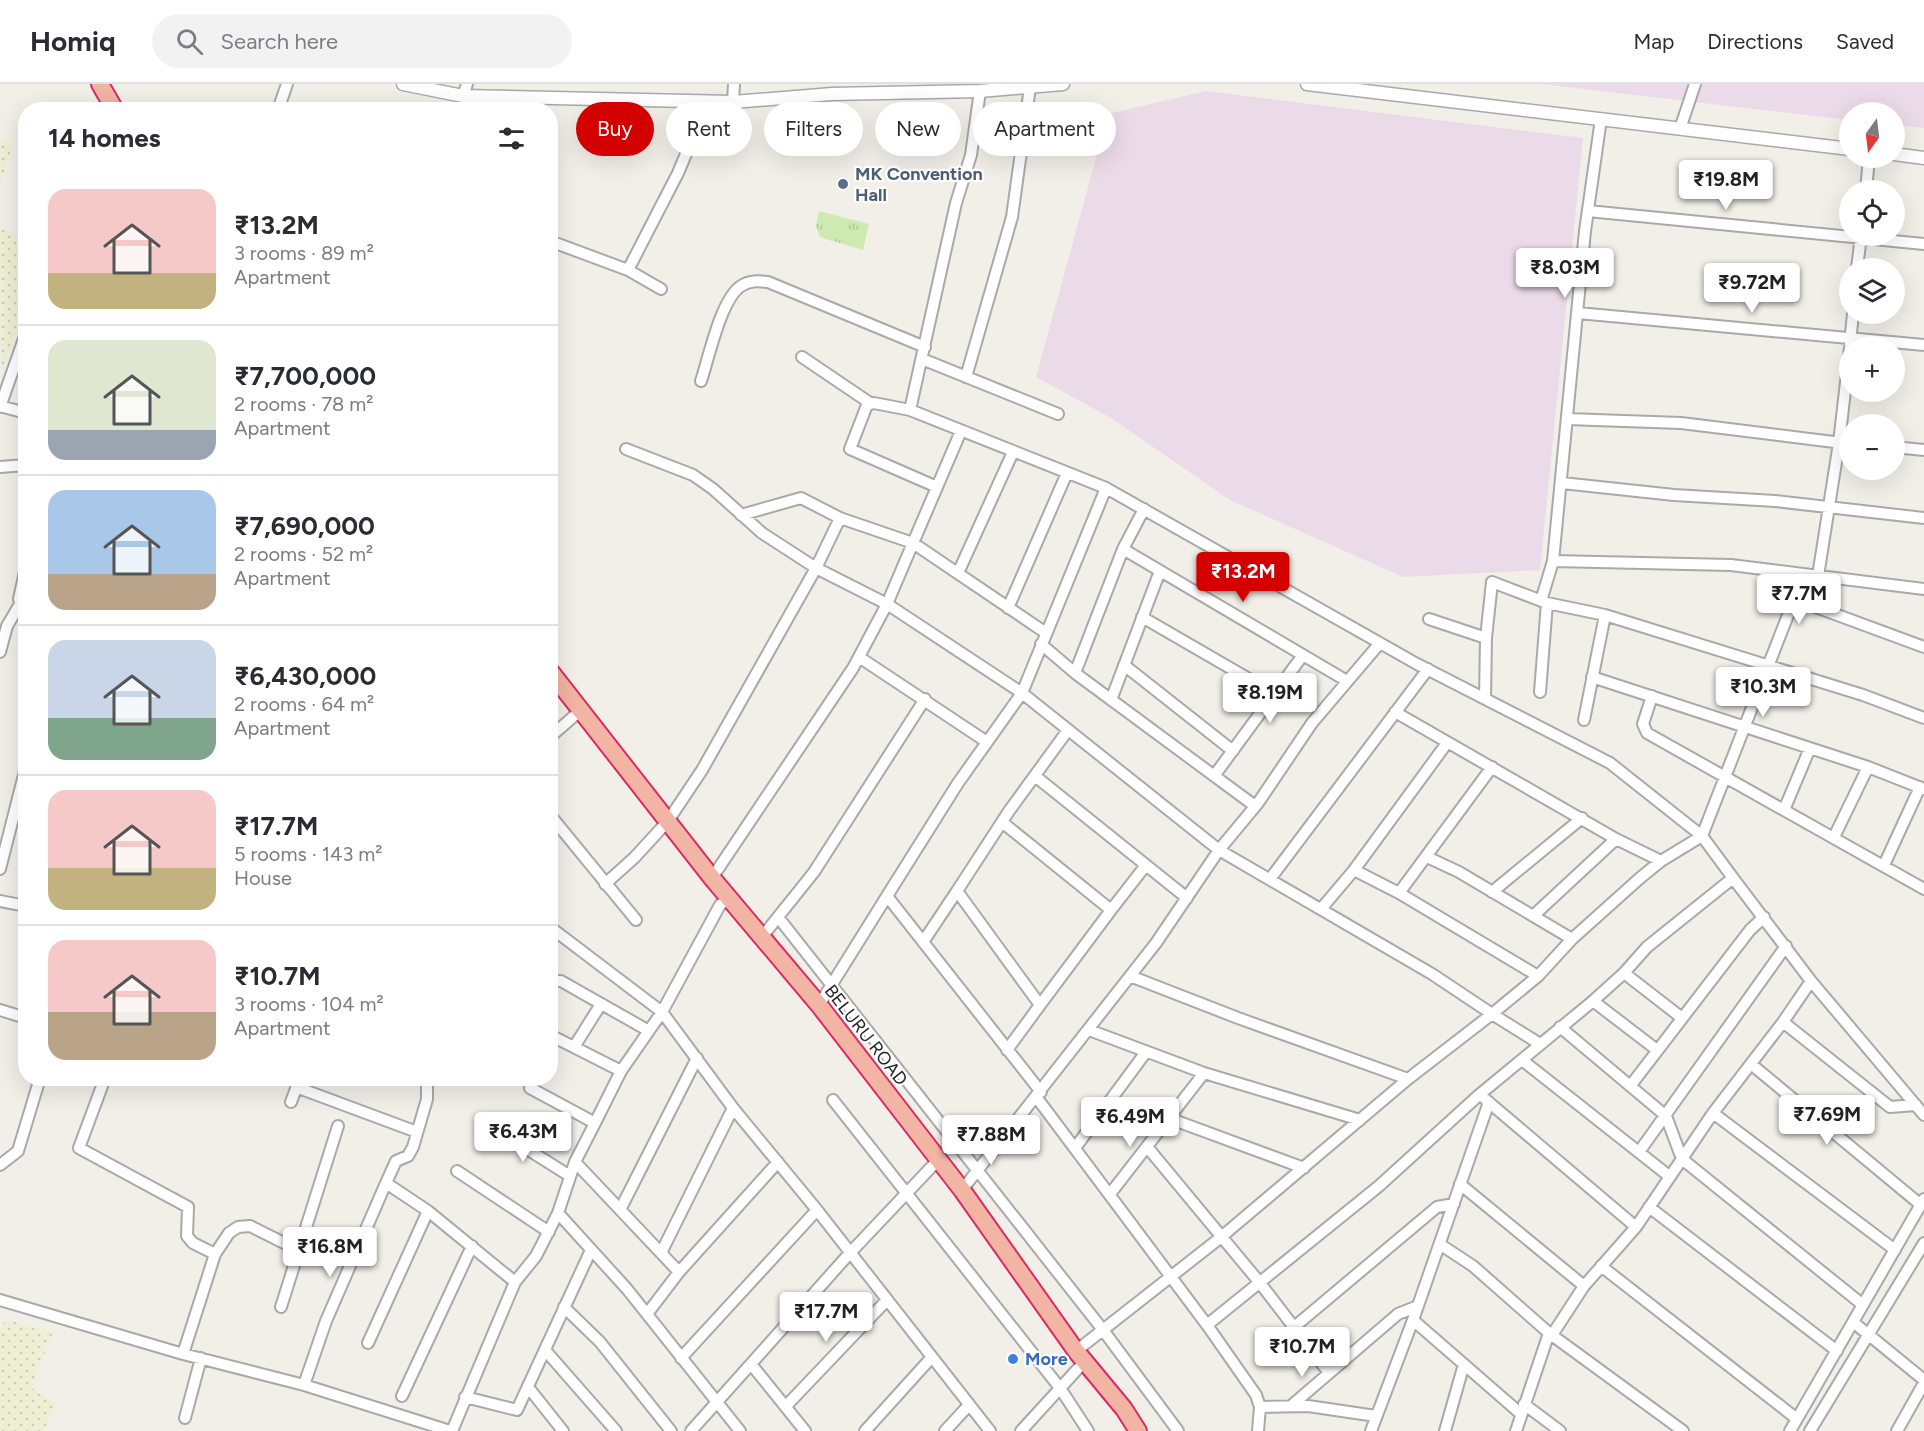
<!DOCTYPE html>
<html lang="en">
<head>
<meta charset="utf-8">
<style>
	:root { --surface:#fff; --page:#f2f2f3; --text:#2b2b33; --muted:#7c7c81; --line:#e1e1e2; --accent:#d40000 }
	body { margin:0; font-family:Figtree,sans-serif; background:var(--page); color:var(--text); height:100vh; display:flex; flex-direction:column; font-size:22px; white-space:nowrap }
	* { box-sizing:border-box; margin:0 }
	p { font-size:20px; color:var(--muted) }
	.icon { flex:none; width:33px; height:33px; fill:none; stroke:currentColor; stroke-width:2; stroke-linecap:round; stroke-linejoin:round }
	.map { position:relative; flex:1; overflow:hidden }
	.panel { position:absolute; left:18px; top:18px; width:540px; height:984px; display:flex; flex-direction:column; background:var(--surface); border-radius:24px; box-shadow:0 6px 24px #0002 }
	.panel>* { flex:none }
	.hud { position:absolute; left:576px; top:18px; width:570px; height:54px; display:flex; gap:12px }
	.needle { width:39px; rotate:194deg }
	.controls { position:absolute; left:1839px; top:18px; display:grid; gap:12px }
	.controls a { display:grid; place-items:center; width:66px; height:66px; border-radius:50%; background:var(--surface); box-shadow:0 6px 24px #0002; font-size:30px }
	.price { position:absolute; translate:-50% -51px; padding:0 14px; border-radius:6px; background:#fff; color:#222; font-size:20px; line-height:39px; filter:drop-shadow(0 2px 3px #0008) }
	.price::after { content:''; position:absolute; left:50%; top:36px; width:18px; height:14px; margin-left:-9px; background:inherit; clip-path:polygon(0 0,100% 0,50% 100%) }
	.price.active { background:var(--accent); color:#fff }
	ul { padding:0; list-style:none }
	li { display:flex; align-items:center; gap:18px; height:150px; padding:0 30px }
	li+li { border-top:2px solid var(--line) }
	li span { display:grid; place-items:center; flex:none; width:168px; height:120px; border-radius:18px; color:#555 }
	li>.icon { margin-inline-start:auto }
	span .icon { width:72px; height:72px; fill:#fffc; stroke-width:1 }
	li b { font-size:26px }
	h2 { display:flex; justify-content:space-between; align-items:center; height:72px; padding:0 30px; font-size:26px }
	.tag { padding:0 21px; border-radius:27px; background:var(--surface); box-shadow:0 6px 24px #0002; font-size:21px; line-height:54px }
	.tag.active { background:var(--accent); color:#fff }
	header { display:flex; align-items:center; gap:36px; box-sizing:border-box; height:84px; padding:0 30px; background:var(--surface); border-bottom:2px solid var(--line) }
	header strong { font-size:28px }
	nav { display:flex; gap:33px; margin-inline-start:auto; font-size:21px }
	.search { width:420px; height:54px; background:var(--page); display:flex; align-items:center; gap:15px; box-sizing:border-box; padding:0 21px; border-radius:33px; color:var(--muted); font-size:22px }
	.map>svg:first-child { display:block }
	.industrial { fill:#ebdbe8 }
	.farmland { fill:url(#farmland-dots) }
	.grass { fill:url(#grass-tufts) }
	.lines { fill:none; stroke-linecap:round; stroke-linejoin:round }
	.minor-casing { stroke:#a9a9a9; stroke-width:14 }
	.tertiary-casing { stroke:#a9a9a9; stroke-width:15 }
	.trunk-casing { stroke:#dc2a67; stroke-width:20 }
	.minor { stroke:#fff; stroke-width:10 }
	.tertiary { stroke:#fff; stroke-width:12 }
	.trunk { stroke:#f2b4a3; stroke-width:16 }
	.service-dot { fill:#5c6f8a; stroke:#fff; stroke-width:2 }
	.shop-dot { fill:#3f7fe0; stroke:#fff; stroke-width:2 }
	.labels { text-anchor:middle; dominant-baseline:central; stroke-width:4.5; stroke-linejoin:round; paint-order:stroke }
	.service-label { font-size:18px; font-weight:bold; fill:#4e5e75; stroke:#fff; text-anchor:start }
	.street-label { font-size:18px; fill:#222; stroke:#fff }
	.shop-label { font-size:18px; font-weight:bold; fill:#366cbe; stroke:#fff; text-anchor:start }
</style>
</head>
<body>
<header>
<strong>Homiq</strong>
<div class="search"><svg class="icon" aria-label="search" viewBox="0 0 24 24"><circle cx="10" cy="10" r="6"/><path d="M15 15l6 6"/></svg>Search here</div>
<nav><a>Map</a><a>Directions</a><a>Saved</a></nav>
</header>
<div class="map">
<svg width="1924" height="1347" viewBox="0 0 1924 1347">
	<defs>
		<pattern id="farmland-dots" width="8" height="8" patternUnits="userSpaceOnUse" patternTransform="scale(1.5)"><rect width="8" height="8" fill="#eef0d5"/><path d="M2 2h.1M6 6h.1" fill="none" stroke="#ccceb7" stroke-width="1.8" stroke-linecap="round"/></pattern>
		<pattern id="grass-tufts" width="24" height="20" patternUnits="userSpaceOnUse" patternTransform="scale(1.5)"><rect width="24" height="20" fill="#cdebb0"/><path d="M3 7l-1-3M5 7V3M7 7l1-3M15 17l-1-3M17 17v-4M19 17l1-3" fill="none" stroke="#b0c997"/></pattern>
	</defs>
	<rect width="100%" height="100%" fill="#f2efe9"/>
	<path class="industrial" d="M1541 0H1924V44L1895 41 1894 28H1850L1849 36Z
		M1206 7 1583 54 1540 486 1403 493 1230 416 1111 334 1036 293 1108 30Z"/>
	<path class="farmland" d="M0 55 13 60 0 101Z
		M0 144 26 154 25 217 1 289Z
		M5 1235 53 1248 31 1304 57 1319 44 1347H0V1247Z"/>
	<path class="grass" d="M819 127 869 140 863 166 820 153 816 142Z"/>
	<g class="lines">
		<defs>
			<path id="minor" d="M980 7 971 71 956 119 910 326 1106 404 1417 580 1610 679 1702 752 1733 794 1647 863 1624 889 1593 917 1479 1011 1379 1102 1207 1241 1037 1014
				M463 12 467 0
				M733 18 734 0
				M278 26 287 0
				M1601 35 1585 147 1553 477 1731 481 1924 505
				M1680 45 1695 0
				M1866 106 1869 74
				M1588 127 1924 160
				M550 157 628 186 661 205
				M1857 184 1861 152
				M628 186 678 89 686 70 696 17
				M1578 229 1924 261
				M1850 259 1853 230
				M802 273 870 319
				M922 275 1058 330
				M966 293 1012 133 1030 3
				M701 297C709 273 721 215 741 202 750 196 758 197 768 198L925 263
				M0 322 26 329
				M0 323 26 249
				M910 326 874 319 867 321 850 365 937 403
				M1567 335 1681 339 1850 360
				M1894 363 1924 366
				M626 365 693 391 713 405 762 449 816 484 887 520 913 459 1046 549
				M0 383 26 381
				M1562 399 1674 411 1775 417 1924 434
				M741 431 801 414 840 434 913 459 961 347
				M1123 465 1347 597
				M26 483 19 515 26 534
				M958 489 1013 368
				M1818 492 1839 359 1850 263
				M1794 515 1924 563
				M1541 517 1553 477
				M1547 519 1605 531 1863 611 1924 634
				M1008 524 1067 389
				M1142 533 1275 610
				M1429 535 1486 554
				M1041 560 1075 589 1255 722
				M0 568 7 542 20 520
				M859 573 987 658
				M1124 581 1233 667
				M1075 589 1123 465 1144 425
				M1592 593 1868 683 1924 705
				M1652 612 1643 640 1647 649 1924 805
				M1485 615 1486 554 1492 498 1547 519 1540 608
				M1111 616 1160 487
				M1395 628 1616 755 1661 777
				M1584 636 1605 531
				M550 653 581 626
				M1035 692 1187 814
				M1214 692 1303 571
				M1784 726 1810 664
				M550 731 636 836
				M1002 738 1111 826 1146 781
				M1834 753 1868 683
				M1427 773 1459 788 1572 855
				M1884 781 1920 703
				M0 785 26 683
				M1354 786 1399 809 1538 892
				M712 794 853 584 887 520 1022 609 1219 766 1432 890 1492 930 1538 892 1572 855 1640 794 1661 777 1702 752 1804 490
				M1733 794 1811 897 1924 1031
				M1270 795 1428 585
				M605 800 634 774 668 737 702 686 816 484 840 434
				M1492 808 1582 734
				M1399 809 1492 683
				M887 812 958 699 1022 609 1106 404
				M0 817 26 822
				M1321 825 1354 786 1447 659
				M1533 832 1616 755
				M778 833 1103 1246 1178 1347
				M550 843 662 928 733 1024 817 1126 990 1347
				M762 853 814 788 925 615
				M923 858 957 807
				M1624 889 1682 934
				M1130 892 1238 934 1408 995
				M550 897H561L649 947
				M1593 917 1657 966
				M819 921 887 812 1041 1008
				M1040 921 1111 826
				M0 926 26 934
				M1783 938 1890 1023 1916 1021
				M1560 943 1666 1032 1682 1075 1863 1221
				M1089 946 1204 989 1360 1036
				M550 951 621 987
				M574 963 601 920
				M1007 966 1040 921 957 807 1009 727 1068 646
				M1522 976 1669 1092
				M1751 980 1921 1121
				M105 994 79 1064 188 1123 187 1152 193 1159 215 1170
				M1631 1001 1750 846 1764 833
				M296 1003 417 1048
				M530 1004 595 1039
				M1485 1015 1636 1143
				M833 1016 1060 1304 1088 1347
				M291 1018 300 994
				M1713 1029 1895 1166
				M1171 1035 1304 1084
				M492 1043 570 1092
				M1075 1064 1146 968
				M1148 1064 1260 1199 1329 1289
				M1639 1068 1786 862
				M575 1078 679 1188 778 1078
				M0 1081 18 1067 40 994
				M457 1087 549 1148
				M386 1099 428 1127 515 1198
				M1460 1100 1584 1202
				M962 1106 1156 859 1219 766 1258 719 1312 639 1380 559
				M1110 1110 1204 989
				M1649 1123 1837 1267
				M621 1124 697 974
				M558 1129 627 1205 740 1347
				M1441 1161 1473 1182 1549 1249 1683 1347
				M661 1169 733 1024
				M1601 1182 1797 1335
				M0 1216 183 1270 304 1301 450 1347
				M281 1223 338 1042
				M564 1223 600 1258 671 1347
				M647 1230 679 1188
				M1413 1236 1489 1018
				M1853 1238 1924 1296
				M1207 1241 1256 1311 1260 1323 1258 1347
				M1293 1244 1437 1123 1454 1120
				M1552 1251 1584 1202 1636 1143 1713 1029 1783 938 1811 897
				M368 1259 428 1127
				M545 1266 616 1347
				M1076 1267 1220 1154 1408 995 1492 930 1540 960
				M183 1270 215 1170 229 1149 238 1143 250 1142 300 1167
				M681 1274 817 1126
				M751 1280 805 1347
				M304 1301 326 1237 386 1099 396 1077 408 1072 413 1063 427 1015V994
				M528 1303 563 1347
				M402 1312 472 1162
				M465 1313 517 1326 591 1166
				M1524 1320 1560 1347
				M1292 1321 1398 1230 1418 1222
				M786 1322 887 1216
				M1260 1323 1308 1322 1376 1332
				M185 1334 201 1274
				M452 1347 515 1198 536 1172 558 1129 575 1078 595 1039 621 987 662 928 720 821 729 814
				M691 1347 849 1170 938 1076
				M865 1347 932 1273
				M945 1347 969 1321
				M1021 1347 1084 1278
				M1371 1347 1413 1236 1521 1330
				M1445 1347 1464 1280
				M1516 1347 1549 1249
				M1790 1347 1924 1115
				M1810 1347 1924 1159
				M1897 1347 1924 1299"/>
			<path id="tertiary" d="M403 0 463 12 733 18 832 10 980 7 1063 0
				M1307 0 1850 65
				M1894 70 1924 74"/>
			<path id="trunk" d="M100 0 115 26
				M550 587 712 794 819 921 962 1106 1076 1267 1124 1325 1138 1347"/>
		</defs>
		<use href="#minor" class="minor-casing"/>
		<use href="#tertiary" class="tertiary-casing"/>
		<use href="#trunk" class="trunk-casing"/>
		<use href="#minor" class="minor"/>
		<use href="#tertiary" class="tertiary"/>
		<use href="#trunk" class="trunk"/>
	</g>
	<circle class="service-dot" cx="843" cy="100" r="6"/>
	<circle class="shop-dot" cx="1013" cy="1275" r="6"/>
	<g class="labels">
		<g class="service-label">
			<text x="855" y="90">MK Convention<tspan x="855" dy="21">Hall</tspan></text>
		</g>
		<g class="street-label">
			<text transform="translate(866 951) rotate(52)">BELURU ROAD</text>
		</g>
		<g class="shop-label">
			<text x="1025" y="1275">More</text>
		</g>
	</g>
</svg>
<div class="controls">
<a><svg class="needle" viewBox="-14 -14 28 28"><path d="M0-13l5 13h-10z" fill="#e53935"/><path d="M0 13l5-13h-10z" fill="#7c7c81"/></svg></a>
<a><svg class="icon" aria-label="locate" viewBox="0 0 24 24"><circle cx="12" cy="12" r="6"/><path d="M12 2v4M12 18v4M2 12h4M18 12h4"/></svg></a>
<a><svg class="icon" aria-label="layers" viewBox="0 0 24 24"><path d="M12 4l9 5-9 5-9-5zM3 14l9 5 9-5"/></svg></a>
<a>+</a>
<a>−</a>
</div>
<b class="price" style="left:1726px;top:127px">₹19.8M</b>
<b class="price" style="left:1565px;top:215px">₹8.03M</b>
<b class="price" style="left:1752px;top:230px">₹9.72M</b>
<b class="price active" style="left:1243px;top:519px">₹13.2M</b>
<b class="price" style="left:1799px;top:541px">₹7.7M</b>
<b class="price" style="left:1763px;top:634px">₹10.3M</b>
<b class="price" style="left:1270px;top:640px">₹8.19M</b>
<b class="price" style="left:1827px;top:1062px">₹7.69M</b>
<b class="price" style="left:1130px;top:1064px">₹6.49M</b>
<b class="price" style="left:523px;top:1079px">₹6.43M</b>
<b class="price" style="left:991px;top:1082px">₹7.88M</b>
<b class="price" style="left:330px;top:1194px">₹16.8M</b>
<b class="price" style="left:826px;top:1259px">₹17.7M</b>
<b class="price" style="left:1302px;top:1294px">₹10.7M</b>
<div class="hud">
<a class="tag active">Buy</a>
<a class="tag">Rent</a>
<a class="tag">Filters</a>
<a class="tag">New</a>
<a class="tag">Apartment</a>
</div>
<section class="panel">
<h2>14 homes<svg class="icon" aria-label="filters" viewBox="0 0 24 24"><path d="M4 7h16M4 17h16"/><circle cx="9" cy="7" r="2"/><circle cx="15" cy="17" r="2"/></svg></h2>
<ul>
<li><span style="background:linear-gradient(#f6c9c9 70%,#c2b280 0)"><svg class="icon" aria-label="home" viewBox="0 0 24 24"><path d="M3 11l9-7 9 7M6 9v11h12V9"/></svg></span><div><b>₹13.2M</b><p>3 rooms · 89 m²</p><p>Apartment</p></div></li>
<li><span style="background:linear-gradient(#dfe7d0 75%,#9aa5b1 0)"><svg class="icon" aria-label="home" viewBox="0 0 24 24"><path d="M3 11l9-7 9 7M6 9v11h12V9"/></svg></span><div><b>₹7,700,000</b><p>2 rooms · 78 m²</p><p>Apartment</p></div></li>
<li><span style="background:linear-gradient(#a9c7e8 70%,#b9a48a 0)"><svg class="icon" aria-label="home" viewBox="0 0 24 24"><path d="M3 11l9-7 9 7M6 9v11h12V9"/></svg></span><div><b>₹7,690,000</b><p>2 rooms · 52 m²</p><p>Apartment</p></div></li>
<li><span style="background:linear-gradient(#c9d6e8 65%,#7fa58c 0)"><svg class="icon" aria-label="home" viewBox="0 0 24 24"><path d="M3 11l9-7 9 7M6 9v11h12V9"/></svg></span><div><b>₹6,430,000</b><p>2 rooms · 64 m²</p><p>Apartment</p></div></li>
<li><span style="background:linear-gradient(#f6c9c9 65%,#c2b280 0)"><svg class="icon" aria-label="home" viewBox="0 0 24 24"><path d="M3 11l9-7 9 7M6 9v11h12V9"/></svg></span><div><b>₹17.7M</b><p>5 rooms · 143 m²</p><p>House</p></div></li>
<li><span style="background:linear-gradient(#f6c9c9 60%,#b9a48a 0)"><svg class="icon" aria-label="home" viewBox="0 0 24 24"><path d="M3 11l9-7 9 7M6 9v11h12V9"/></svg></span><div><b>₹10.7M</b><p>3 rooms · 104 m²</p><p>Apartment</p></div></li>
</ul>
</section>
</div>
</body>
</html>
